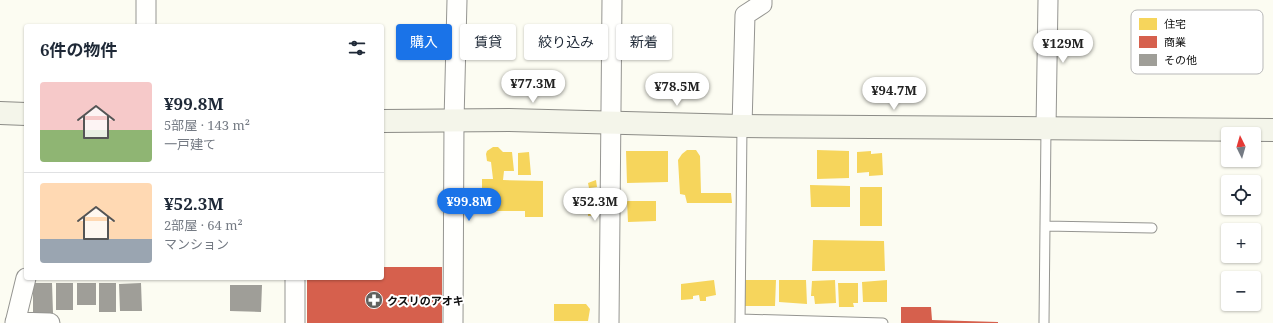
<!DOCTYPE html>
<html lang="ja">
<head>
<meta charset="utf-8">
<style>
	:root { --surface:#fff; --page:#f6f6f7; --text:#1f2937; --muted:#747a83; --line:#e0e1e3; --accent:#1a73e8 }
	body { margin:0; font-family:"Noto Serif","Noto Sans JP",serif; background:var(--page); color:var(--text); height:100vh; display:flex; flex-direction:column; font-size:15px; white-space:nowrap }
	* { box-sizing:border-box; margin:0 }
	p { font-size:13px; color:var(--muted) }
	.icon { flex:none; width:22px; height:22px; fill:none; stroke:currentColor; stroke-width:2; stroke-linecap:round; stroke-linejoin:round }
	.map { position:relative; flex:1; overflow:hidden }
	.drawer { position:absolute; left:24px; top:24px; width:360px; height:256px; display:flex; flex-direction:column; background:var(--surface); border-radius:4px; box-shadow:0 1px 3px #0004 }
	.drawer>* { flex:none }
	.guide { position:absolute; left:396px; top:24px; width:380px; height:36px; display:flex; gap:8px }
	.needle { width:26px; rotate:355deg }
	.fabs { position:absolute; left:1221px; top:127px; display:grid; gap:8px }
	.fabs a { display:grid; place-items:center; width:40px; height:40px; border-radius:4px; background:var(--surface); box-shadow:0 1px 3px #0004; font-size:20px }
	.price { position:absolute; translate:-50% -34px; padding:0 9px; border-radius:14px; background:#fff; color:#222; font-size:13px; line-height:26px; filter:drop-shadow(0 1px 2px #0008) }
	.price::after { content:''; position:absolute; left:50%; top:24px; width:12px; height:9px; margin-left:-6px; background:inherit; clip-path:polygon(0 0,100% 0,50% 100%) }
	.price.selected { background:var(--accent); color:#fff }
	ul { padding:0; list-style:none }
	li { display:flex; align-items:center; gap:12px; height:100px; padding:0 16px }
	li+li { border-top:1px solid var(--line) }
	li span { display:grid; place-items:center; flex:none; width:112px; height:80px; border-radius:4px; color:#555 }
	li>.icon { margin-inline-start:auto }
	span .icon { width:48px; height:48px; fill:#fffc; stroke-width:1 }
	li b { font-size:17px }
	h2 { display:flex; justify-content:space-between; align-items:center; height:48px; padding:0 16px; font-size:17px }
	.pill { padding:0 14px; border-radius:4px; background:var(--surface); box-shadow:0 1px 3px #0004; font-size:14px; line-height:36px }
	.pill.selected { background:var(--accent); color:#fff }
	.map>svg:first-child { display:block }
	.homes { fill:#f6d55c }
	.shops { fill:#d6604d }
	.building { fill:#9f9e98 }
	.lines { fill:none; stroke-linecap:round; stroke-linejoin:round }
	.lane-casing { stroke:#959591; stroke-width:11 }
	.street-casing { stroke:#959591; stroke-width:21 }
	.secondary-casing { stroke:#8c8c87; stroke-width:24 }
	.lane { stroke:#fffffd; stroke-width:9 }
	.street { stroke:#fffffd; stroke-width:19 }
	.secondary { stroke:#f4f5ea; stroke-width:22 }
	.labels { text-anchor:middle; dominant-baseline:central; stroke-width:4; stroke-linejoin:round; paint-order:stroke }
	.poi-label { font-size:11px; font-weight:bold; fill:#0e0e0e; stroke:#fff; text-anchor:start }
	.key { fill:#fff; stroke:#b7b7b7; stroke-width:1 }
	.key-label { font-size:11px; fill:#0e0e0e }
</style>
</head>
<body>
<div class="map">
<svg width="1273" height="323" viewBox="0 0 1273 323">
	<rect width="100%" height="100%" fill="#fcfcf2"/>
	<path class="homes" d="M493 147H498L503 152H512L514 171H504L503 180 543 181V217H525V211H482V179H493L491 162 487 161 486 154 487 151Z
		M687 150H696L700 156 701 193H731L732 203H687L685 195 680 194 678 160 682 154Z
		M817 150 849 151V178L817 179Z
		M626 151H668V182L627 183Z
		M871 151V154L882 153 883 175 869 176V172L857 173V152Z
		M529 152 531 175H518V153Z
		M596 180 597 187 589 188 588 183Z
		M810 185 850 186V207H811Z
		M860 187H882V226H860Z
		M598 197 599 215 588 216V198Z
		M627 201H656V221L628 222Z
		M813 240 884 241 885 271H812Z
		M714 280 716 295 706 297V301H700L699 295 693 296V299L681 300V284Z
		M744 280H776L775 306H744Z
		M779 280H806L807 304 779 302Z
		M835 280 836 303 815 304 814 296H811L812 281Z
		M887 280V302H863L862 282Z
		M838 283H858V303H853L854 307H839Z
		M554 304H586L590 309 588 321H554Z"/>
	<path class="shops" d="M382 267H442V323H307V278H382Z
		M901 307H931L932 320 998 322V323H901Z"/>
	<path class="building" d="M33 283H52L53 313H33Z
		M56 283H73V310H56Z
		M77 283H96V305H77Z
		M99 283H116V312H99Z
		M141 283 142 311H120L119 284Z
		M230 285H262L261 312 230 311Z"/>
	<g class="lines">
		<defs>
			<path id="lane" d="M1045 226 1152 228
				M740 319 883 323
				M740 323 742 126
				M1044 323 1046 128"/>
			<path id="street" d="M146 26V0
				M742 126 745 15 762 4V0
				M1046 128 1048 0
				M15 322 50 323
				M15 323 26 278
				M295 323V278
				M453 323 454 121 457 0
				M609 323 612 0"/>
			<path id="secondary" d="M0 113 26 114
				M382 121 509 120 742 126 1273 130"/>
		</defs>
		<use href="#lane" class="lane-casing"/>
		<use href="#street" class="street-casing"/>
		<use href="#secondary" class="secondary-casing"/>
		<use href="#lane" class="lane"/>
		<use href="#street" class="street"/>
		<use href="#secondary" class="secondary"/>
	</g>
	<defs>
		<symbol id="pharmacy-disc" viewBox="-11 -11 22 22"><circle r="9.5" fill="#61615e" stroke="#fff"/><path d="M-2-6h4v4h4v4h-4v4h-4v-4h-4v-4h4Z" fill="#fff"/></symbol>
	</defs>
	<g fill-rule="evenodd">
		<use href="#pharmacy-disc" x="364" y="290" width="20" height="20"/>
	</g>
	<g class="labels">
		<g class="poi-label">
			<text x="387" y="300">クスリのアオキ</text>
		</g>
	</g>
	<rect x="1131" y="10" width="132" height="64" rx="6" class="key"/>
	<rect x="1139" y="18" width="18" height="12" fill="#f6d55c"/>
	<rect x="1139" y="36" width="18" height="12" fill="#d6604d"/>
	<rect x="1139" y="54" width="18" height="12" fill="#9f9e98"/>
	<g class="key-label">
		<text x="1164" y="28">住宅</text>
		<text x="1164" y="46">商業</text>
		<text x="1164" y="64">その他</text>
	</g>
</svg>
<div class="fabs">
<a><svg class="needle" viewBox="-14 -14 28 28"><path d="M0-13l5 13h-10z" fill="#e53935"/><path d="M0 13l5-13h-10z" fill="#747a83"/></svg></a>
<a><svg class="icon" aria-label="locate" viewBox="0 0 24 24"><circle cx="12" cy="12" r="6"/><path d="M12 2v4M12 18v4M2 12h4M18 12h4"/></svg></a>
<a>+</a>
<a>−</a>
</div>
<b class="price" style="left:1063px;top:64px">¥129M</b>
<b class="price" style="left:533px;top:104px">¥77.3M</b>
<b class="price" style="left:677px;top:107px">¥78.5M</b>
<b class="price" style="left:894px;top:111px">¥94.7M</b>
<b class="price selected" style="left:469px;top:222px">¥99.8M</b>
<b class="price" style="left:595px;top:222px">¥52.3M</b>
<div class="guide">
<a class="pill selected">購入</a>
<a class="pill">賃貸</a>
<a class="pill">絞り込み</a>
<a class="pill">新着</a>
</div>
<section class="drawer">
<h2>6件の物件<svg class="icon" aria-label="filters" viewBox="0 0 24 24"><path d="M4 7h16M4 17h16"/><circle cx="9" cy="7" r="2"/><circle cx="15" cy="17" r="2"/></svg></h2>
<ul>
<li><span style="background:linear-gradient(#f6c9c9 60%,#8fb573 0)"><svg class="icon" aria-label="home" viewBox="0 0 24 24"><path d="M3 11l9-7 9 7M6 9v11h12V9"/></svg></span><div><b>¥99.8M</b><p>5部屋 · 143 m²</p><p>一戸建て</p></div></li>
<li><span style="background:linear-gradient(#ffd9b3 70%,#9aa5b1 0)"><svg class="icon" aria-label="home" viewBox="0 0 24 24"><path d="M3 11l9-7 9 7M6 9v11h12V9"/></svg></span><div><b>¥52.3M</b><p>2部屋 · 64 m²</p><p>マンション</p></div></li>
</ul>
</section>
</div>
</body>
</html>
